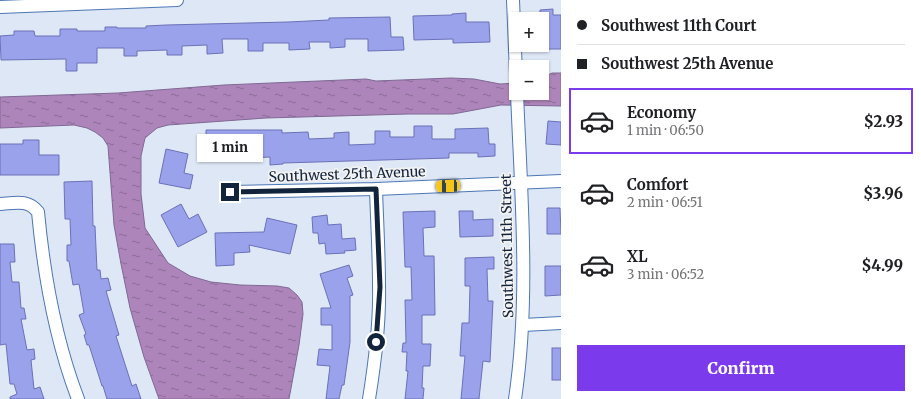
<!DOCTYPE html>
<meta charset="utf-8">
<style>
:root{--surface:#fff;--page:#f6f6f6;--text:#202124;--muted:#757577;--line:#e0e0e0;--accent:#7c3aed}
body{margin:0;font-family:Merriweather,serif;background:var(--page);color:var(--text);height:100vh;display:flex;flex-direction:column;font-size:15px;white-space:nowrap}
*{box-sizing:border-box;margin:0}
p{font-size:13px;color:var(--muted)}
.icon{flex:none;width:22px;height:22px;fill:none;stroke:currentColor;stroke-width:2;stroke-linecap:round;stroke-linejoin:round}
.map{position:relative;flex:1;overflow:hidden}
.sheet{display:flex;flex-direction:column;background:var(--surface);width:360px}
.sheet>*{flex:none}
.guide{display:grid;align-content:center;height:88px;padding:0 16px;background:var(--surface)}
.fabs{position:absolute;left:509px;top:12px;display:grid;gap:8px}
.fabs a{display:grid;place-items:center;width:40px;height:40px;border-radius:0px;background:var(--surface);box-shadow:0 1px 3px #0004;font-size:20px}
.end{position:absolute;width:18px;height:18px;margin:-9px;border:5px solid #12233c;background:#fff;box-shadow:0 0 0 2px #fff}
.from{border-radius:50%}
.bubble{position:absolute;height:28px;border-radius:0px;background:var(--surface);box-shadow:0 1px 3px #0004;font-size:13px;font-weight:800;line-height:28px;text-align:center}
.car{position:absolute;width:12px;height:24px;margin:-12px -6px;border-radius:5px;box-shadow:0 0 3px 1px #0007;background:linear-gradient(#f5c518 24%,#345 0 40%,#f5c518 0 76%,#345 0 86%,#f5c518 0)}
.guide b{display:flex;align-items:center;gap:14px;height:38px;font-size:15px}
.guide b+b{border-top:1px solid var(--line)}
.guide i{width:10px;height:10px;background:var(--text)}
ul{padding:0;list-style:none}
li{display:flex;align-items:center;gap:12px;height:66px;margin:0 8px 6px;padding:0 8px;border:2px solid transparent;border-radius:0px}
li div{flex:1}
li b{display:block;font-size:15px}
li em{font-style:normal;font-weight:800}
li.on{border-color:var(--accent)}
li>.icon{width:36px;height:36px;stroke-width:1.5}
.action{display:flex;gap:8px;margin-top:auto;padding:8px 16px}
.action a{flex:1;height:46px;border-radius:0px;background:var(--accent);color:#fff;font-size:16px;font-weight:800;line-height:46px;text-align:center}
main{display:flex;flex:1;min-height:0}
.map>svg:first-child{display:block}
</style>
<main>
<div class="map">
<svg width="561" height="399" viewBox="0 0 561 399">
<defs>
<pattern id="water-ripples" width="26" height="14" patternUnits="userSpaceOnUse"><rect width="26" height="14" fill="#ae85ba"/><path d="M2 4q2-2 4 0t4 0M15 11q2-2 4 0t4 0" fill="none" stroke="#8c6c98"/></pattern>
</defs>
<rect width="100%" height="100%" fill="#dee7f5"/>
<path fill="url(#water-ripples)" stroke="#7f6894" d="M552,73H561V106L501,105L453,114H408L266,118L168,125L157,128L145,138L141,156V194L145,228L168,263L190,276L211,282L240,285L277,286L289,288L297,295L302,302L303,314L299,345L289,399H159L144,357L130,308L121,264L114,225L108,146L103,138L95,132L87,128L74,125L0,128V97L118,93L224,85L366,79L376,81L451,78L474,79L500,84L516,83V93H542V78Z"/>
<g fill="#9aa2ec" stroke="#6b71b7">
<path d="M553,9V15H561V49H542V19H540V10Z"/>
<path d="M466,13V22H489L490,42L453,43V39L414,40L413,16L452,15V14Z"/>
<path d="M390,17L391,37H403L404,50L368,51V39H345V47L330,48V42H309L310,49L289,50V43H263V51H248V39H222L223,53L207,54V45L182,46V55H167V50L137,51V56H124V48H97V63H77V71H66V59L1,60L0,36L14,35V31H34L35,36H60V29H77V31H105V27H117V28H146V26L166,25L288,22L329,20V18Z"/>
<path d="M548,121L561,122V145L546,144Z"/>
<path d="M414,126H432V139H455V129L488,128L489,144H495V156L478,157V153H449V158L283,163V164L270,165V157L250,158V152L216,153V156L206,157V130H282V133L308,132L309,139L334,138V133L349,132V145L375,144V131H390V137H414Z"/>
<path d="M23,140H39V155H59V175H0V144H23Z"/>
<path d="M166,149L188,154L184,173L193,175L190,189L159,183Z"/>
<path d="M92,181L93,226H95L97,270H100L101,279L108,278L111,290L106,291L119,335L116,336L132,386L136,384L141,399H107L103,386H102L89,345H87L84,335L86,334L79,315L84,313L79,284L73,285L69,261H67V245H71L70,219H65L64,182Z"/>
<path d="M181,204L189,219L198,214L207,232L178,247L161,215Z"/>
<path d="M547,208H560L561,234H547Z"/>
<path d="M435,211V227L423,228L424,256H434L435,315H422V344H431L430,366H423L422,388H424L423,399H405L408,371H406L407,352H402L403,343H406L405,300H412L411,267H405L403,212Z"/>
<path d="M459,211H473V220L493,219V236L460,237Z"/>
<path d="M327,215L328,225L341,224L342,239L355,238L356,250L344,251L345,253L326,254L325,243L319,244L318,233H313L312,217Z"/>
<path d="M267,218L297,225L290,254L249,245L250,252L234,253V265L216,266L215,233L264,232Z"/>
<path d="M0,244H14L15,262H10L12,282H19L21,308H24L26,319H21L27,350L34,349L35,359L31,360L34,389L40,387L44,399H10V397L17,394L14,384H10L6,344L0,345Z"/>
<path d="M494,257V269H487L488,301H493L490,362L483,361L479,399H461L465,356H460L462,323H469L470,286H465V258Z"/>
<path d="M349,265L353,276L347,278L353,295L350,296V342L344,385H342L339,399H326L330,366L317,365L319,349L332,350V325H321V308H331L320,274Z"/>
<path d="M545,266H561V295L545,296Z"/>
<rect x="552" y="348" width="9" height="32"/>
</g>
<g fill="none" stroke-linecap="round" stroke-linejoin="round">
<defs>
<g id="minor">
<path d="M513,0L516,74"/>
<path d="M0,7L177,0"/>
<path d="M230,192L376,189L561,181"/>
<path d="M0,204C15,203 28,199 38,212C44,276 55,339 78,399"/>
<path d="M523,325L561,323"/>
<path d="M369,399C375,362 380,324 379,286C379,254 377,221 376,189"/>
<path d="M515,399C530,298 521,195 517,93"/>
</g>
</defs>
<use href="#minor" stroke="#4d77b4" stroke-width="14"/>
<use href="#minor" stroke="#fff" stroke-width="12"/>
</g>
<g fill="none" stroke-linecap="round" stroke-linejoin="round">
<path stroke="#12233c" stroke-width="5" d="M230,192L376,189L380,287L376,342"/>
</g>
<g text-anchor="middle" stroke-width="3.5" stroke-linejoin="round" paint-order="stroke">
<g font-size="14" fill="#12233c" stroke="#f3f3f3">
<text transform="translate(347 174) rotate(-2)" y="5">Southwest 25th Avenue</text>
<text transform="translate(507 246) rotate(-91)" y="5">Southwest 11th Street</text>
</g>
</g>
</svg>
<div class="fabs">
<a>+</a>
<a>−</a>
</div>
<i class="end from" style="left:376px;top:342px"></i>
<i class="end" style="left:230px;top:192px"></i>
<div class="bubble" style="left:197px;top:134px;width:66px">1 min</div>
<i class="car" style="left:448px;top:186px;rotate:268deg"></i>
</div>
<section class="sheet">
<div class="guide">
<b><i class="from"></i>Southwest 11th Court</b>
<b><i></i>Southwest 25th Avenue</b>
</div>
<ul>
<li class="on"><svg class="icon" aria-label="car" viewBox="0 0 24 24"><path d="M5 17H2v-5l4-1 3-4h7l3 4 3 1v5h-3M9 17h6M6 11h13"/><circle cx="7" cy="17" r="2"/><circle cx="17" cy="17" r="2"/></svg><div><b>Economy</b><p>1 min · 06:50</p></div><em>$2.93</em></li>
<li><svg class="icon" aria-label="car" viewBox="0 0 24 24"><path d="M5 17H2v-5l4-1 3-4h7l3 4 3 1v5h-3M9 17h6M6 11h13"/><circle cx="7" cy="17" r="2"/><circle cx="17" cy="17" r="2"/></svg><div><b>Comfort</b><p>2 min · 06:51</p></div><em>$3.96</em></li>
<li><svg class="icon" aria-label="car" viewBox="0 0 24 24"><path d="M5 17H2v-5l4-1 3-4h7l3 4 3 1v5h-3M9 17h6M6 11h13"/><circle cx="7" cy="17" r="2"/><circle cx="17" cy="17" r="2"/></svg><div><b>XL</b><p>3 min · 06:52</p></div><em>$4.99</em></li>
</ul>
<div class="action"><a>Confirm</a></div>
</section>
</main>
